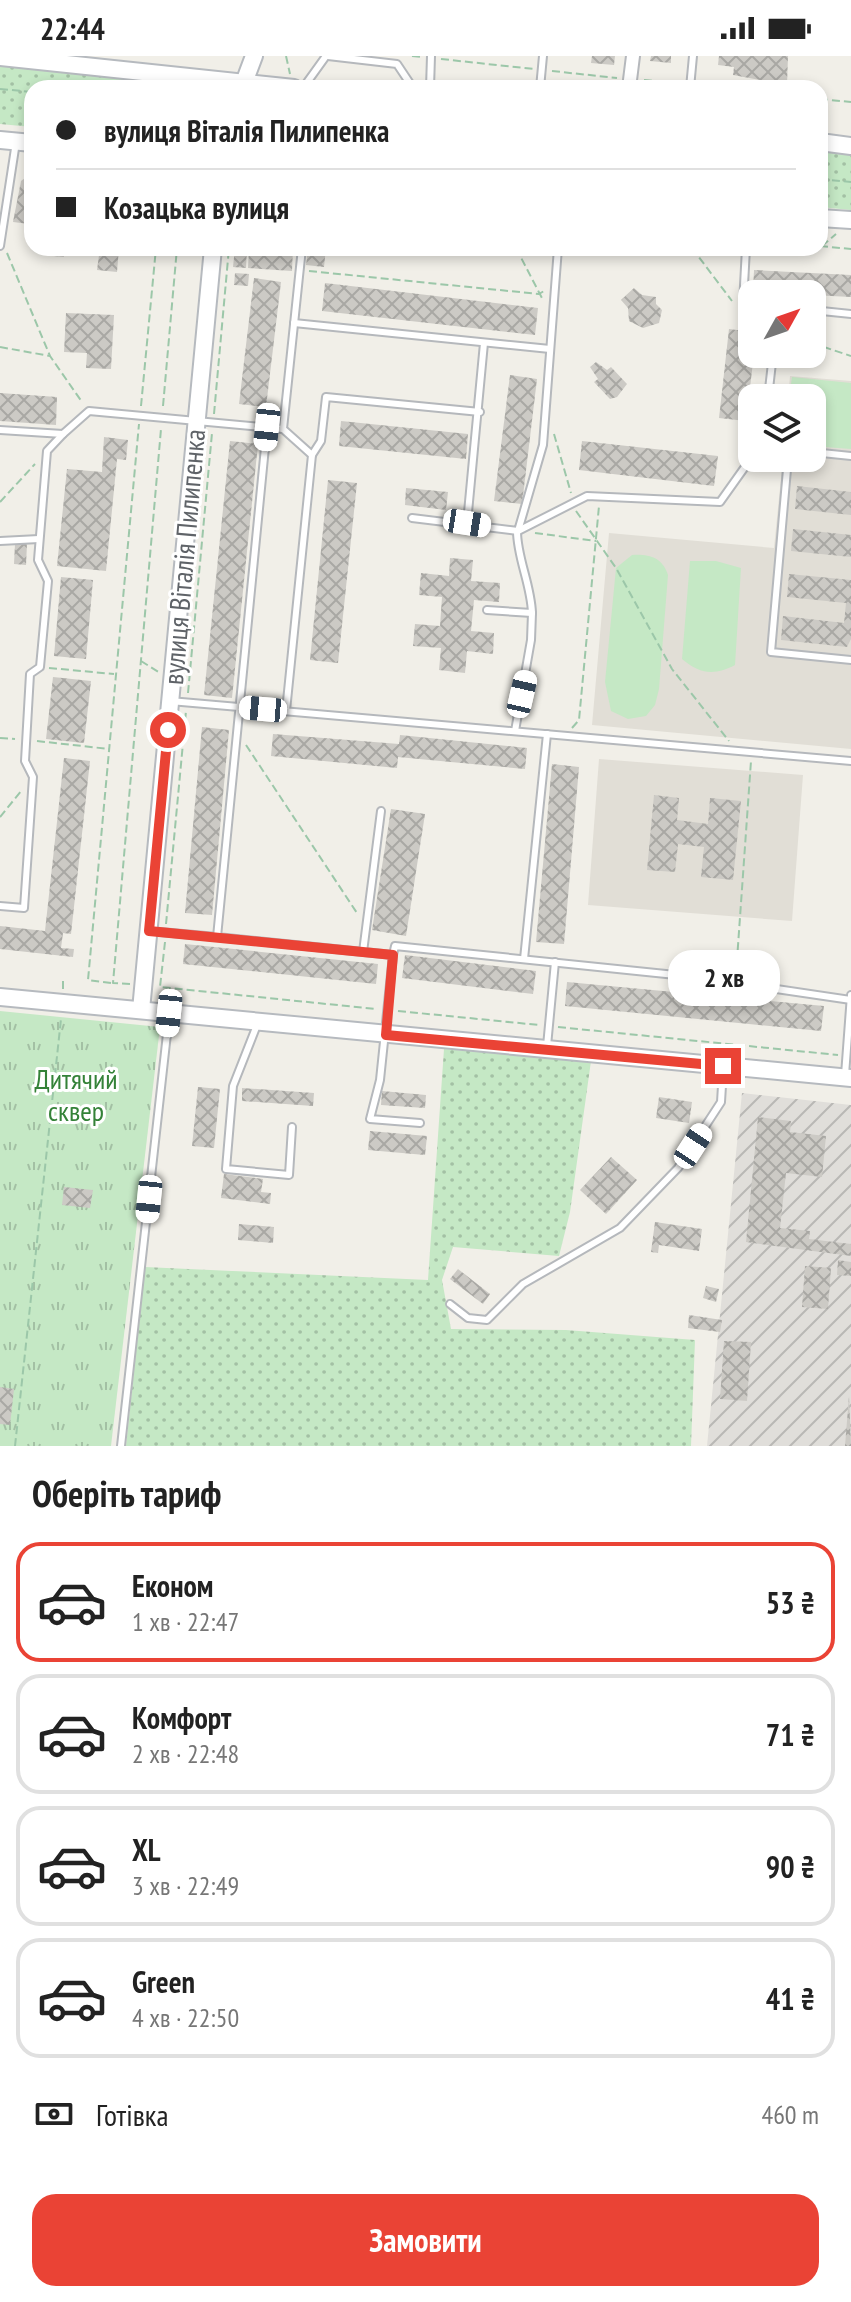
<!DOCTYPE html>
<html lang="uk">
<meta charset="utf-8">
<style>
:root{--surface:#fff;--page:#f6f6f6;--text:#222;--muted:#767676;--line:#e0e0e0;--accent:#ea4335}
body{margin:0;font-family:"PT Sans Narrow",sans-serif;background:var(--page);color:var(--text);height:100vh;display:flex;flex-direction:column;font-size:30px;white-space:nowrap}
*{box-sizing:border-box;margin:0}
p{font-size:26px;color:var(--muted)}
.icon{flex:none;width:44px;height:44px;fill:none;stroke:currentColor;stroke-width:2;stroke-linecap:round;stroke-linejoin:round}
.map{position:relative;height:1390px;overflow:hidden}
.details{display:flex;flex-direction:column;background:var(--surface);flex:1}
.details>*{flex:none}
.hud{position:absolute;left:24px;top:24px;width:804px;height:176px;border-radius:24px;box-shadow:0 4px 12px #0003;display:grid;align-content:center;height:176px;padding:0 32px;background:var(--surface)}
.needle{width:52px;rotate:50deg}
.fabs{position:absolute;left:738px;top:224px;display:grid;gap:16px}
.fabs a{display:grid;place-items:center;width:88px;height:88px;border-radius:16px;background:var(--surface);box-shadow:0 4px 12px #0003;font-size:40px}
.end{position:absolute;width:36px;height:36px;margin:-18px;border:10px solid #ea4335;background:#fff;box-shadow:0 0 0 4px #fff}
.from{border-radius:50%}
.bubble{position:absolute;height:56px;border-radius:24px;background:var(--surface);box-shadow:0 4px 12px #0003;font-size:26px;font-weight:600;line-height:56px;text-align:center}
.car{position:absolute;width:24px;height:48px;margin:-24px -12px;border-radius:10px;box-shadow:0 0 6px 2px #0007;background:linear-gradient(#fff 24%,#345 0 40%,#fff 0 76%,#345 0 86%,#fff 0)}
.hud b{display:flex;align-items:center;gap:28px;height:76px;font-size:30px}
.hud b+b{border-top:2px solid var(--line)}
.hud i{width:20px;height:20px;background:var(--text)}
ul{padding:0;list-style:none}
li{display:flex;align-items:center;gap:24px;height:120px;margin:0 16px 12px;padding:0 16px;border:4px solid var(--line);border-radius:24px}
li div{flex:1}
li b{display:block;font-size:30px}
li em{font-style:normal;font-weight:600}
li.on{border-color:var(--accent)}
li>.icon{width:72px;height:72px;stroke-width:1.5}
h2{padding:0 32px;font-size:36px;line-height:96px}
.pay{display:flex;align-items:center;gap:20px;height:88px;padding:0 32px;font-size:30px}
.pay p{margin-inline-start:auto}
.action{display:flex;gap:16px;margin-top:auto;padding:16px 32px}
.action a{flex:1;height:92px;border-radius:24px;background:var(--accent);color:#fff;font-size:32px;font-weight:600;line-height:92px;text-align:center}
.status{display:flex;justify-content:space-between;align-items:center;height:56px;padding:0 40px;background:var(--surface);direction:ltr}
.status svg{height:22px;fill:currentColor}
.map>svg:first-child{display:block}
</style>
<div class="status"><b>22:44</b><svg viewBox="0 0 49 12"><path d="M0 12V9h3v3zM5 12V6h3v6zM10 12V3h3v9zM15 12V0h3v12zM26 1h20v11H26zM47 4h2v5h-2z"/></svg></div>
<div class="map">
<svg width="851" height="1390" viewBox="0 0 851 1390">
<defs>
<pattern id="industrial-furrows" width="10" height="10" patternUnits="userSpaceOnUse" patternTransform="scale(2)"><rect width="10" height="10" fill="#e0deda"/><path d="M-1 1l2-2M0 10L10 0M9 11l2-2" fill="none" stroke="#b9b8b5"/></pattern>
<pattern id="grass-dots" width="8" height="8" patternUnits="userSpaceOnUse" patternTransform="scale(2)"><rect width="8" height="8" fill="#c5e8c5"/><path d="M2 2h.1M6 6h.1" fill="none" stroke="#a3c0a4" stroke-width="1.8" stroke-linecap="round"/></pattern>
<pattern id="park-tufts" width="24" height="20" patternUnits="userSpaceOnUse" patternTransform="scale(2)"><rect width="24" height="20" fill="#c5e8c5"/><path d="M3 7l-1-3M5 7V3M7 7l1-3M15 17l-1-3M17 17v-4M19 17l1-3" fill="none" stroke="#a3c0a4"/></pattern>
<pattern id="building-cross-hatch" width="8" height="8" patternUnits="userSpaceOnUse" patternTransform="scale(2)"><rect width="8" height="8" fill="#cccac5"/><path d="M0 0l8 8M0 8l8-8" fill="none" stroke="#a9a8a4"/></pattern>
</defs>
<rect width="100%" height="100%" fill="#f1efe8"/>
<path fill="url(#industrial-furrows)" d="M742,1037L851,1049V1390H707Z"/>
<g fill="#e1ded6">
<path d="M790,320L851,325V693L592,669L609,477L774,492L783,402H812V342H788Z"/>
<path d="M599,703L803,719L792,865L588,849Z"/>
</g>
<g fill="url(#grass-dots)">
<path d="M0,9L192,27V32H32V71L0,68Z"/>
<path d="M820,95L851,98V154L820,151Z"/>
<path d="M444,993L591,1005L570,1156L559,1200L453,1191L442,1224L451,1273L566,1274L695,1284L691,1390H126L145,1211L428,1224Z"/>
</g>
<path fill="url(#park-tufts)" d="M0,955L160,971L111,1390H0Z"/>
<g fill="#c5e8c5">
<path d="M792,321L851,327V393L812,390V342H789Z"/>
<path d="M632,499C649,498 662,501 668,519L659,633L655,649L646,660L628,663L611,655L605,626L616,512Z"/>
<path d="M690,505H716L741,512L735,609C714,620 700,618 682,603Z"/>
</g>
<g fill="url(#building-cross-hatch)">
<path d="M592,0H615L614,9L591,7Z"/>
<path d="M651,0H671V7L650,5Z"/>
<path d="M719,0H788L787,29L733,19L734,11L718,9Z"/>
<path d="M29,119H32V153L29,168L13,166L21,125Z"/>
<path d="M38,192H62L64,201L54,200Z"/>
<path d="M100,192H119L117,216L97,214Z"/>
<path d="M235,192H247L246,212L233,211Z"/>
<path d="M249,192H293L292,215L248,212Z"/>
<path d="M308,192H326L324,211L306,209Z"/>
<path d="M754,214L851,219V241L753,236Z"/>
<path d="M235,217L249,218L248,230L234,229Z"/>
<path d="M254,222L281,226L266,351L239,348Z"/>
<path d="M325,227L538,252L535,279L322,255Z"/>
<path d="M634,232L642,239L656,241V248L662,254L659,267L643,272L629,265L628,252L621,244Z"/>
<path d="M66,257L114,259L111,313L86,312L87,297L64,296Z"/>
<path d="M729,273L752,276L754,298L746,365L719,362Z"/>
<path d="M596,306L607,314L611,311L627,328L617,341L610,343L594,326L598,323L590,311Z"/>
<path d="M510,319L537,323L522,448L494,445Z"/>
<path d="M0,337L57,341L56,369L0,365Z"/>
<path d="M341,365L468,378L466,403L339,390Z"/>
<path d="M104,381L128,384L126,404L117,403L106,515L57,510L67,413L102,416Z"/>
<path d="M230,385L258,388L232,642L204,639Z"/>
<path d="M582,385L718,400L714,430L579,414Z"/>
<path d="M328,424L357,427L338,607L310,604Z"/>
<path d="M797,430L851,436V459L795,453Z"/>
<path d="M406,432L448,436L446,454L405,449Z"/>
<path d="M793,473L851,479V501L791,495Z"/>
<path d="M15,488H27L26,509L14,508Z"/>
<path d="M450,502L473,504L471,525L500,527L499,546L474,544L471,575L494,577L493,598L467,595L465,617L439,614L441,592L413,590L415,568L440,570L442,541L419,539L421,517L449,520Z"/>
<path d="M789,518L851,524V583L847,591L781,584L783,560L844,567L846,547L787,541Z"/>
<path d="M61,521L93,524L86,603L54,600Z"/>
<path d="M53,621L91,625L84,687L46,683Z"/>
<path d="M202,671L229,674L212,859L185,857Z"/>
<path d="M273,678L399,688L400,679L527,692L525,713L398,701L397,712L271,700Z"/>
<path d="M64,702L90,705L71,878L63,877L61,892L74,893L73,901L0,893V870L45,875Z"/>
<path d="M552,708L579,711L564,888L536,886Z"/>
<path d="M654,739L679,742L677,764L708,768L710,742L741,745L733,824L701,821L704,791L678,788L675,816L647,814Z"/>
<path d="M391,753L425,758L406,880L372,874Z"/>
<path d="M185,888L378,908L376,928L183,908Z"/>
<path d="M405,899L536,915L533,938L402,922Z"/>
<path d="M567,926L824,950L821,975L565,950Z"/>
<path d="M198,1031L220,1033L214,1092L192,1090Z"/>
<path d="M242,1032L314,1037L313,1050L242,1045Z"/>
<path d="M382,1035L426,1039L425,1052L381,1049Z"/>
<path d="M659,1041L692,1046L689,1067L656,1062Z"/>
<path d="M758,1061L791,1065L790,1076L826,1080L822,1121L786,1117L780,1172L810,1175L809,1183L851,1188V1200L746,1186Z"/>
<path d="M370,1075L427,1080L425,1099L368,1094Z"/>
<path d="M611,1101L637,1124L606,1158L580,1134Z"/>
<path d="M224,1118L263,1123L261,1136L271,1137L270,1148L221,1142Z"/>
<path d="M64,1131L93,1134L90,1152L62,1149Z"/>
<path d="M655,1166L702,1173L699,1195L659,1189L658,1197L651,1196Z"/>
<path d="M239,1168L274,1171L273,1187L238,1184Z"/>
<path d="M838,1204L851,1206V1220L837,1219Z"/>
<path d="M805,1210L831,1212L828,1253L802,1251Z"/>
<path d="M458,1213L490,1238L483,1248L450,1223Z"/>
<path d="M706,1230L719,1233L716,1246L703,1242Z"/>
<path d="M689,1259L722,1264L720,1276L688,1272Z"/>
<path d="M724,1285L751,1286L747,1345L720,1343Z"/>
<path d="M0,1331L14,1333L10,1369L0,1368Z"/>
<path d="M849,1340L851,1390H845Z"/>
</g>
<g fill="none" stroke-linecap="round" stroke-linejoin="round">
<defs>
<g id="lane">
<path d="M328,0L397,8L413,32"/>
<path d="M303,32L326,0"/>
<path d="M430,32L431,0"/>
<path d="M540,32L543,0"/>
<path d="M690,32L693,0"/>
<path d="M0,190L16,86"/>
<path d="M746,192L743,248L752,249"/>
<path d="M812,254L851,258"/>
<path d="M294,267L550,293"/>
<path d="M768,342L773,298"/>
<path d="M267,371L217,881L393,899L380,1024L370,1063L420,1067"/>
<path d="M0,374L63,378L89,355L283,373"/>
<path d="M812,396L851,400"/>
<path d="M312,399L321,385L326,341L480,356"/>
<path d="M788,402L771,596L851,604"/>
<path d="M412,462L518,475L543,389L558,192"/>
<path d="M467,467L484,287"/>
<path d="M518,475L587,440L720,446L752,401"/>
<path d="M0,485L39,483"/>
<path d="M487,554L532,557C531,528 517,502 517,475"/>
<path d="M170,645L851,705"/>
<path d="M286,655L312,399L283,373L302,192"/>
<path d="M515,675L531,584L532,557"/>
<path d="M0,850L24,852L33,721L25,705L30,618L40,611L48,525L38,504L47,395L63,378"/>
<path d="M149,875L217,881"/>
<path d="M363,896L381,755"/>
<path d="M393,899L395,890L695,921L851,944"/>
<path d="M524,903L547,678"/>
<path d="M257,969L233,1030L226,1113L289,1119L292,1071"/>
<path d="M547,990L555,906"/>
<path d="M845,1019L851,939"/>
<path d="M450,1248L468,1262L487,1264L523,1228L620,1172L678,1112L721,1046L723,1013"/>
<path d="M121,1390L169,960"/>
</g>
<path id="street" d="M629,32L633,0"/>
<g id="secondary">
<path d="M0,1L294,32"/>
<path d="M242,32L254,0"/>
<path d="M0,84L32,87"/>
<path d="M820,86L851,90"/>
<path d="M820,162L851,164"/>
<path d="M0,941L851,1022"/>
<path d="M141,954L213,192"/>
</g>
</defs>
<use href="#lane" stroke="#b5b8bc" stroke-width="10"/>
<use href="#street" stroke="#b5b8bc" stroke-width="16"/>
<use href="#secondary" stroke="#b6babf" stroke-width="20"/>
<g stroke="#9cc7a9" stroke-width="2" stroke-dasharray="8 4" stroke-linecap="butt">
<path d="M286,0L290,18"/>
<path d="M412,0L422,1"/>
<path d="M441,3L534,13"/>
<path d="M552,15L617,22"/>
<path d="M644,24L681,28"/>
<path d="M699,30L715,32"/>
<path d="M0,33L32,36"/>
<path d="M820,43L851,46"/>
<path d="M820,123L851,126"/>
<path d="M820,190L851,193"/>
<path d="M822,190L836,178"/>
<path d="M516,192L543,244"/>
<path d="M692,192L732,245"/>
<path d="M7,197L50,300"/>
<path d="M309,215L539,238L544,235"/>
<path d="M741,257L752,266"/>
<path d="M812,287L851,300"/>
<path d="M0,291L50,300L82,346"/>
<path d="M141,350L156,192"/>
<path d="M163,350L177,192"/>
<path d="M214,358L229,192"/>
<path d="M554,378L571,437"/>
<path d="M0,446L35,408"/>
<path d="M576,455L616,512L672,613L729,685"/>
<path d="M535,477L596,485"/>
<path d="M141,605L160,617"/>
<path d="M49,612L114,618"/>
<path d="M188,637L212,377"/>
<path d="M572,672L579,664L599,450"/>
<path d="M0,682L15,683"/>
<path d="M37,685L109,693"/>
<path d="M246,689L357,857"/>
<path d="M0,761L22,734"/>
<path d="M166,868L186,655"/>
<path d="M165,886L160,931L376,953"/>
<path d="M736,918L751,705"/>
<path d="M111,927L88,924L139,368"/>
<path d="M130,928L113,927L161,373"/>
<path d="M63,933V922"/>
<path d="M398,955L539,969"/>
<path d="M558,971L838,999"/>
<path d="M15,1390L61,963"/>
</g>
<use href="#lane" stroke="#fff" stroke-width="6"/>
<use href="#street" stroke="#fff" stroke-width="12"/>
<use href="#secondary" stroke="#fff" stroke-width="16"/>
</g>
<g fill="none" stroke-linecap="round" stroke-linejoin="round">
<path stroke="#ea4335" stroke-width="10" d="M168,674L149,875L393,899L386,979L723,1010"/>
</g>
<g text-anchor="middle" stroke-width="6" stroke-linejoin="round" paint-order="stroke">
<g font-size="28" fill="#5f6368" stroke="#fff">
<text transform="translate(184 501) rotate(-85)" y="10">вулиця Віталія Пилипенка</text>
</g>
<g font-size="28" fill="#348238" stroke="#fff">
<text x="76" y="1033">Дитячий<tspan x="76" dy="32">сквер</tspan></text>
</g>
</g>
</svg>
<div class="fabs">
<a><svg class="needle" viewBox="-14 -14 28 28"><path d="M0-13l5 13h-10z" fill="#e53935"/><path d="M0 13l5-13h-10z" fill="#767676"/></svg></a>
<a><svg class="icon" aria-label="layers" viewBox="0 0 24 24"><path d="M12 4l9 5-9 5-9-5zM3 14l9 5 9-5"/></svg></a>
</div>
<i class="end from" style="left:168px;top:674px"></i>
<i class="end" style="left:723px;top:1010px"></i>
<div class="bubble" style="left:668px;top:894px;width:112px">2 хв</div>
<i class="car" style="left:267px;top:371px;rotate:186deg"></i>
<i class="car" style="left:467px;top:467px;rotate:99deg"></i>
<i class="car" style="left:522px;top:638px;rotate:13deg"></i>
<i class="car" style="left:263px;top:653px;rotate:275deg"></i>
<i class="car" style="left:169px;top:957px;rotate:186deg"></i>
<i class="car" style="left:693px;top:1090px;rotate:33deg"></i>
<i class="car" style="left:149px;top:1143px;rotate:186deg"></i>
<div class="hud">
<b><i class="from"></i>вулиця Віталія Пилипенка</b>
<b><i></i>Козацька вулиця</b>
</div>
</div>
<section class="details">
<h2>Оберіть тариф</h2>
<ul>
<li class="on"><svg class="icon" aria-label="car" viewBox="0 0 24 24"><path d="M5 17H2v-5l4-1 3-4h7l3 4 3 1v5h-3M9 17h6M6 11h13"/><circle cx="7" cy="17" r="2"/><circle cx="17" cy="17" r="2"/></svg><div><b>Економ</b><p>1 хв · 22:47</p></div><em>53 ₴</em></li>
<li><svg class="icon" aria-label="car" viewBox="0 0 24 24"><path d="M5 17H2v-5l4-1 3-4h7l3 4 3 1v5h-3M9 17h6M6 11h13"/><circle cx="7" cy="17" r="2"/><circle cx="17" cy="17" r="2"/></svg><div><b>Комфорт</b><p>2 хв · 22:48</p></div><em>71 ₴</em></li>
<li><svg class="icon" aria-label="car" viewBox="0 0 24 24"><path d="M5 17H2v-5l4-1 3-4h7l3 4 3 1v5h-3M9 17h6M6 11h13"/><circle cx="7" cy="17" r="2"/><circle cx="17" cy="17" r="2"/></svg><div><b>XL</b><p>3 хв · 22:49</p></div><em>90 ₴</em></li>
<li><svg class="icon" aria-label="car" viewBox="0 0 24 24"><path d="M5 17H2v-5l4-1 3-4h7l3 4 3 1v5h-3M9 17h6M6 11h13"/><circle cx="7" cy="17" r="2"/><circle cx="17" cy="17" r="2"/></svg><div><b>Green</b><p>4 хв · 22:50</p></div><em>41 ₴</em></li>
</ul>
<div class="pay"><svg class="icon" aria-label="cash" viewBox="0 0 24 24"><path d="M3 7h18v10H3z"/><circle cx="12" cy="12" r="2"/></svg>Готівка<p>460 m</p></div>
<div class="action"><a>Замовити</a></div>
</section>
